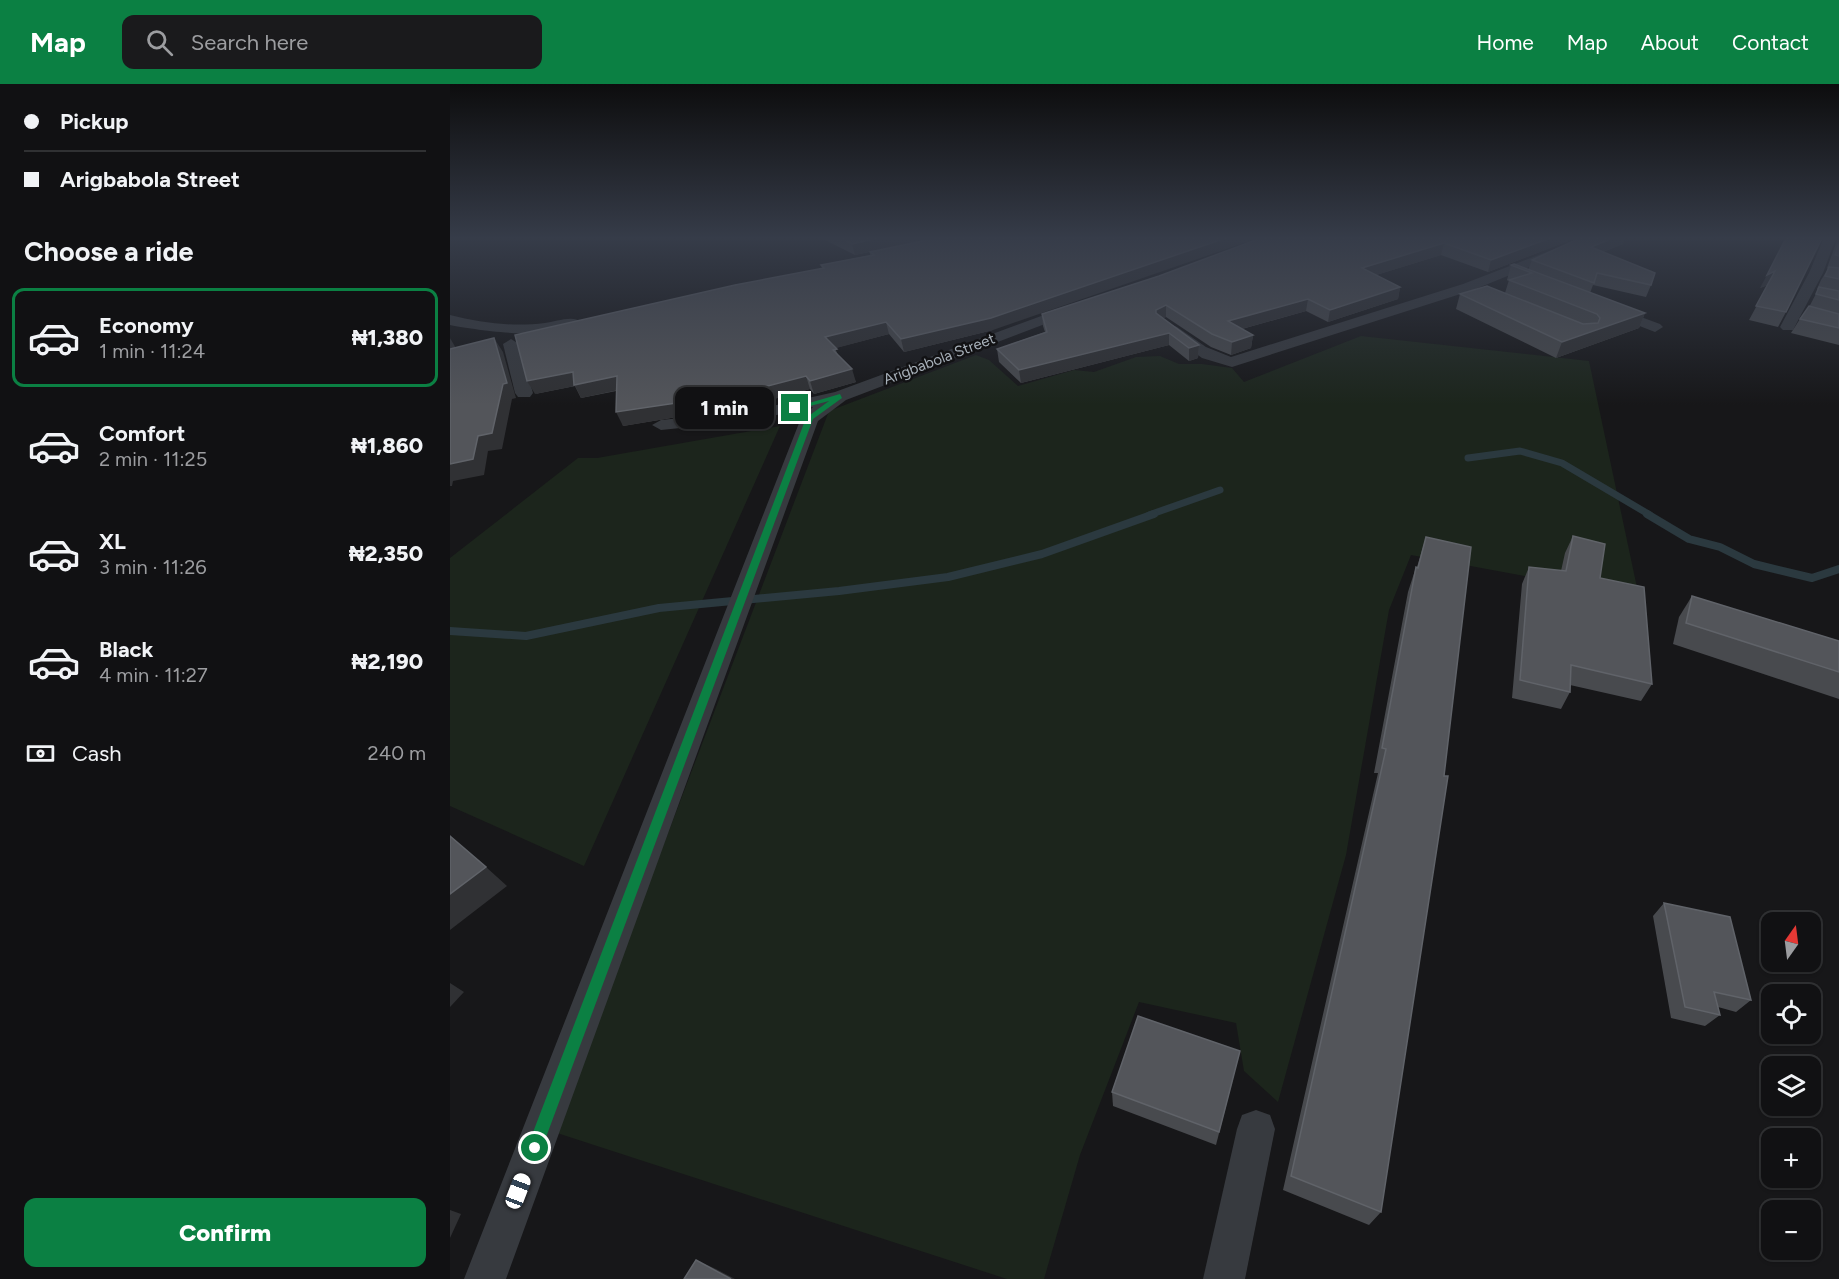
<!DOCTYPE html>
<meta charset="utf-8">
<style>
:root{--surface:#111113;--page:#1a1a1c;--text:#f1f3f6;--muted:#9c9da0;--line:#303133;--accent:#0b8043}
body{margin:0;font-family:Figtree,sans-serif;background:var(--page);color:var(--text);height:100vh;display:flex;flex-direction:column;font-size:22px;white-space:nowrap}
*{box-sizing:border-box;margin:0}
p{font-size:20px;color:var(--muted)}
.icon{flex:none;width:33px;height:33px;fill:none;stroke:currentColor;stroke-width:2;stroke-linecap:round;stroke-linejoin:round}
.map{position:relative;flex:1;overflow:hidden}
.drawer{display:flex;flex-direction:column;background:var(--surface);width:450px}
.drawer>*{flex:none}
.banner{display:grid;align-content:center;height:132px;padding:0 24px;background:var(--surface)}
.needle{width:39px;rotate:14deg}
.controls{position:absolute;left:1311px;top:828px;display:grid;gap:12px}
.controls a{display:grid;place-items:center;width:60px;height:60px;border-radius:12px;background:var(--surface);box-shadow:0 2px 4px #0004,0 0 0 2px var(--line);font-size:30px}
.end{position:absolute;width:27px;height:27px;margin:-14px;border:8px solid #0b8043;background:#fff;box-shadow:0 0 0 3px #fff}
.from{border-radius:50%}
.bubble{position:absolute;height:42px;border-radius:12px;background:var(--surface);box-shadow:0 2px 4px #0004,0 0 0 2px var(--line);font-size:20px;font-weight:800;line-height:42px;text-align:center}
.car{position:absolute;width:18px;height:36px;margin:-18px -9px;border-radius:8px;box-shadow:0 0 4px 2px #0007;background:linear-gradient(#fff 24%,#345 0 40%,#fff 0 76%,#345 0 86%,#fff 0)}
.banner b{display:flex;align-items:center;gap:21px;height:57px;font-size:22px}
.banner b+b{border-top:2px solid var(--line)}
.banner i{width:15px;height:15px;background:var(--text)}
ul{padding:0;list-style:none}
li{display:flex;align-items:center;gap:18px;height:99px;margin:0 12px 9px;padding:0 12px;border:3px solid transparent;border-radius:12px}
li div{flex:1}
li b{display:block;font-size:22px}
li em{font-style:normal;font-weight:800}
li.current{border-color:var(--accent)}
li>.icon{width:54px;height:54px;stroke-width:1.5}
h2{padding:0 24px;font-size:27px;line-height:72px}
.pay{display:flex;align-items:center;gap:15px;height:66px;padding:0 24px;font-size:22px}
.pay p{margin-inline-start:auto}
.button{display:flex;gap:12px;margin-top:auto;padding:12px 24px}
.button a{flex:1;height:69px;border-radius:12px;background:var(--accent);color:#fff;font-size:24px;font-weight:800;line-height:69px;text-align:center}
header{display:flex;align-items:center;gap:36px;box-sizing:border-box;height:84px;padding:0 30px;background:var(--accent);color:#fff}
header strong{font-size:28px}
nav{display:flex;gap:33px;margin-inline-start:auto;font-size:21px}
.search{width:420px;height:54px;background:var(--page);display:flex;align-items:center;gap:15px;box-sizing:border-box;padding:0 21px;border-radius:12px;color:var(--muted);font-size:22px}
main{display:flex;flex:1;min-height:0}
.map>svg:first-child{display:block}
</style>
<header>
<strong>Map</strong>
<div class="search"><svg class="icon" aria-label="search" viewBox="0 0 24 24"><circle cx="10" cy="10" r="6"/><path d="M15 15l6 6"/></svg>Search here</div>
<nav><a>Home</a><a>Map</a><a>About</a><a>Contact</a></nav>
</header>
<main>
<section class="drawer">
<div class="banner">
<b><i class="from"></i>Pickup</b>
<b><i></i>Arigbabola Street</b>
</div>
<h2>Choose a ride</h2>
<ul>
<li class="current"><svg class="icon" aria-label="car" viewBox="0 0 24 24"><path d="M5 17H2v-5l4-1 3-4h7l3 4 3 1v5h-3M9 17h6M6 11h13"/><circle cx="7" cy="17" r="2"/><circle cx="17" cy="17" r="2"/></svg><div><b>Economy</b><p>1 min · 11:24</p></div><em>₦1,380</em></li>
<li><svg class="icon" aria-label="car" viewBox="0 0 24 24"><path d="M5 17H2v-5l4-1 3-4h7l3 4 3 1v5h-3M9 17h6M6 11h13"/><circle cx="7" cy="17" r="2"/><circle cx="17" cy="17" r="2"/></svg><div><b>Comfort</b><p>2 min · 11:25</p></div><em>₦1,860</em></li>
<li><svg class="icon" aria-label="car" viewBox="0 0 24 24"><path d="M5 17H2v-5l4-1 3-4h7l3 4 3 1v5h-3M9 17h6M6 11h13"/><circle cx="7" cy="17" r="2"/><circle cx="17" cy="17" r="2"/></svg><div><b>XL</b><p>3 min · 11:26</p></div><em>₦2,350</em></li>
<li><svg class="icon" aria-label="car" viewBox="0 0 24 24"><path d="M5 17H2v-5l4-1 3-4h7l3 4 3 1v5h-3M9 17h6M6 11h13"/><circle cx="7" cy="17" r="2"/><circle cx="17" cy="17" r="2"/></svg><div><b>Black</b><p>4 min · 11:27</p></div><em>₦2,190</em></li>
</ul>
<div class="pay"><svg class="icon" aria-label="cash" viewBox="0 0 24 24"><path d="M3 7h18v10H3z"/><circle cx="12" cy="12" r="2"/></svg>Cash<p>240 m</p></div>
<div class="button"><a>Confirm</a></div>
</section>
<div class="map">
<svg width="1389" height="1195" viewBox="0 0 1389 1195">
<rect width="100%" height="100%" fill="#171719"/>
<g fill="#1c251c">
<path d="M911,252L1139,277L1189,513L961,471L939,526L896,771L828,1018L794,987L786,939L689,918L630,1071L594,1195H557L104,1048L379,327L526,271L539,276L568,302L624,286L644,288L686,273L710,272L729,280H752L782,284L794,298Z"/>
<path d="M330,342L134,782L0,722V474L128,374H147Z"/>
</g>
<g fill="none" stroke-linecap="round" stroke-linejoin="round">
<g stroke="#2b393f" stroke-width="7">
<path d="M1018,374L1070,367L1112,379L1200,431"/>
<path d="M699,431L770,406"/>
</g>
<g stroke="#2b393f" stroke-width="8">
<path d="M1197,430L1239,455L1270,463L1304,480L1362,494L1389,485"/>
<path d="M0,547L76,552L209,524L389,507L498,493L592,470L704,430"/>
</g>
<g fill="#373a3f" fill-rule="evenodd">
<path d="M1133,154H1151L1023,206L782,283L752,274L714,246L722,241L727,243L756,263L781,273L1013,200Z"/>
<path d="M1374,154H1386L1373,189L1343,246H1333L1330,243L1359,189Z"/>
<path d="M624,220L629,221L631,224L629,227L396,316L368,337L56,1195H14L351,334L363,323L299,337L211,346L202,341L211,336L299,327L385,308Z"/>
<path d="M1161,222L1210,240L1213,243L1205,248L1156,229L1154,226L1156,223Z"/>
<path d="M0,231C31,239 63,243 95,239C106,238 124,230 132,239C114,259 25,246 0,241Z"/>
<path d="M61,255L69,260L83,309L80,313H68L65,309L53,260Z"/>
<path d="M806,1026L820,1031L825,1045L795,1195H753L787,1045L792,1031Z"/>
</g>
</g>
<g fill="#484a4e">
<path d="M371,154H484L405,171Z"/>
<path d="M811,154H1126L1038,188L991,171L926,191L950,203L948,215L878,238L856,227L792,245L803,251L801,264L781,271L761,263L716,233L713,234L749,261L748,274L739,277L719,261L571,299L549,278L547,265L595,248L593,242L592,230L709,192Z"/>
<path d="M1372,154L1336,228L1328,243L1299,236L1318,201L1310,204Z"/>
<path d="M1388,154H1389V261L1341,249L1350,235L1358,225L1368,206L1367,205L1371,196L1378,185L1377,184Z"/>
<path d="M1173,160L1153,168L1201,201L1196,213L1143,201L1140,209L1195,229L1189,244L1106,274L1006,225L1010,210L1055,209L1059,196H1057L1061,181L1078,186L1082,176Z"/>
<path d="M420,168L543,246L454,268L439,250L385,264L388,271L406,298L364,310L360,305L280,327L277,321L239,331L173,342L166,307L131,314L125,302L85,310L372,184L371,181L420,171Z"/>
<path d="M1123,452L1150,494L1202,600L1191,617L1120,601V608L1111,625L1062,614L1072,500L1079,483L1111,487L1115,469Z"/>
<path d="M976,453L931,1128L919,1141L833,1106L928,689H924L958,508L966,483H967Z"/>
<path d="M1242,512L1389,557V615L1223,560L1229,533Z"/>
<path d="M1214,819L1301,916L1286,928L1268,923L1270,931L1255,942L1221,934L1203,832Z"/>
<path d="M790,967L766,1061L663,1022L662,1008Z"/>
</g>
<g fill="#303134">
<path d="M428,154H484L405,171L402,160Z"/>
<path d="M776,154H808L543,246L454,268L451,255Z"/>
<path d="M1100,154H1126L1038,188L1041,176Z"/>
<path d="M1163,154H1175L1173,160L1137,174L1141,163Z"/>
<path d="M994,159L991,171L910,196L912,184Z"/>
<path d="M1325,187L1318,201L1310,204L1317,191Z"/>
<path d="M950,203L948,215L878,238L880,226Z"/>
<path d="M858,215L856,227L777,249L778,237Z"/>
<path d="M716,221V233L706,238V226Z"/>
<path d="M1195,229L1189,244L1106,274L1112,258Z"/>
<path d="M436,238L439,250L379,266L375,253Z"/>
<path d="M719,249V261L571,299L569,286Z"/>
<path d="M803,251L801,264L781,271L782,258Z"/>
<path d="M0,254L7,266L0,268Z"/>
<path d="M44,254L53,268L66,314L62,315L52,365L38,367L34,391L3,397L2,402H0V380Z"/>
<path d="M749,261L748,274L739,277V264Z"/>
<path d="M402,285L406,298L364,310L360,297Z"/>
<path d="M123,288L167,292L173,305L131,314L125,302L85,310L77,297Z"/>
<path d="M356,292L360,305L280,327L275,313Z"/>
<path d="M272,308L277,321L239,331L173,342L166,328Z"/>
<path d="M36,783L57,802L0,846V810Z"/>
<path d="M0,899L14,908L0,923Z"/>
<path d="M0,1126L11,1130L0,1154Z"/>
<path d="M246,1176L266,1185L285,1195H281Z"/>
</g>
<g fill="#53555a" stroke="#606369" stroke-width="1.5">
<path d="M391,154H428L402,160Z"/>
<path d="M487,154H776L541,234L451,255L436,238L375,253L387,265L383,266L402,285L360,297L356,292L275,313L272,308L233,318L166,328L167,292L124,301L123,288L77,297L65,251L285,201L374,184L371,181L424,171L420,168Z"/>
<path d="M811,154H1100L1041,176L994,159L912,184L950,203L880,226L858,215L778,237L803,251L782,258L762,250L716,221L706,226V229L749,261L739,264L719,249L569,286L547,265L597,248L592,230L709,192Z"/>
<path d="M1130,154H1163L1141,163L1205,189L1201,201L1147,189L1144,199L1082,176Z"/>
<path d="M1336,154H1372L1336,228L1306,222L1325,187L1317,191Z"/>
<path d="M1389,159V172L1385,171Z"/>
<path d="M1064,180L1195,229L1112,258L1010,210L1037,202L1133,240L1148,239L1150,234L1147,230L1059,196L1082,189L1061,181Z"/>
<path d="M1379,183L1389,184V195L1375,192Z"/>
<path d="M1369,203L1389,207V216L1366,210Z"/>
<path d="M1359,222L1389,230V244L1350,235Z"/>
<path d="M44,254L57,299L53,300L42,349L28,352L23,375L0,380V265Z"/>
<path d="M1123,452L1155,460L1150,494L1194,503L1202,600L1121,581L1120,608L1070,596L1079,483L1116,487Z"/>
<path d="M976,453L1021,463L994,692H998L931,1128L841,1092L936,665L932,664L966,483L968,484Z"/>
<path d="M1242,512L1389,557V588L1236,539Z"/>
<path d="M0,752L36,783L0,810Z"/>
<path d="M1214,819L1280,833L1301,916L1264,908L1270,931L1235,923Z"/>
<path d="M688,932L790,967L769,1048L662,1008Z"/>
<path d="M246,1176L281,1195H234Z"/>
</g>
<linearGradient id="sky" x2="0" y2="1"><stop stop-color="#0d0d0e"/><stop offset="0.48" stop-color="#363c49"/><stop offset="1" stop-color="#363c49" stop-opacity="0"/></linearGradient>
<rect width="1389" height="321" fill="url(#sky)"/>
<path fill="#0b8043" d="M390,310L392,314L363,335L92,1064L90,1069L85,1071L80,1069L77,1064L356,334L379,317L345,326L342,324Z"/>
<g text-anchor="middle" stroke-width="5" stroke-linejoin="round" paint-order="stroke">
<g font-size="15" fill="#a8b1ba" stroke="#121214">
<text transform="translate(489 275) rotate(-21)" y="5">Arigbabola Street</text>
</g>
</g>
</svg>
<div class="controls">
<a><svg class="needle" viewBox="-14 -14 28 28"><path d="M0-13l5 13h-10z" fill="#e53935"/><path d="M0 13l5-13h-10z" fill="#9c9da0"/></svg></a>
<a><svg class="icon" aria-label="locate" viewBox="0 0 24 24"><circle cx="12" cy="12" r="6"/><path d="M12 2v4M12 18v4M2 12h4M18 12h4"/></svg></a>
<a><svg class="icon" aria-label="layers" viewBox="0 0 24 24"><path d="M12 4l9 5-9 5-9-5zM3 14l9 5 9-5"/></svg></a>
<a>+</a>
<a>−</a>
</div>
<i class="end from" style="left:85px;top:1064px"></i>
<i class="end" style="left:345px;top:324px"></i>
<div class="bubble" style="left:225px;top:303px;width:99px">1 min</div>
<i class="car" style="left:68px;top:1107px;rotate:21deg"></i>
</div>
</main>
